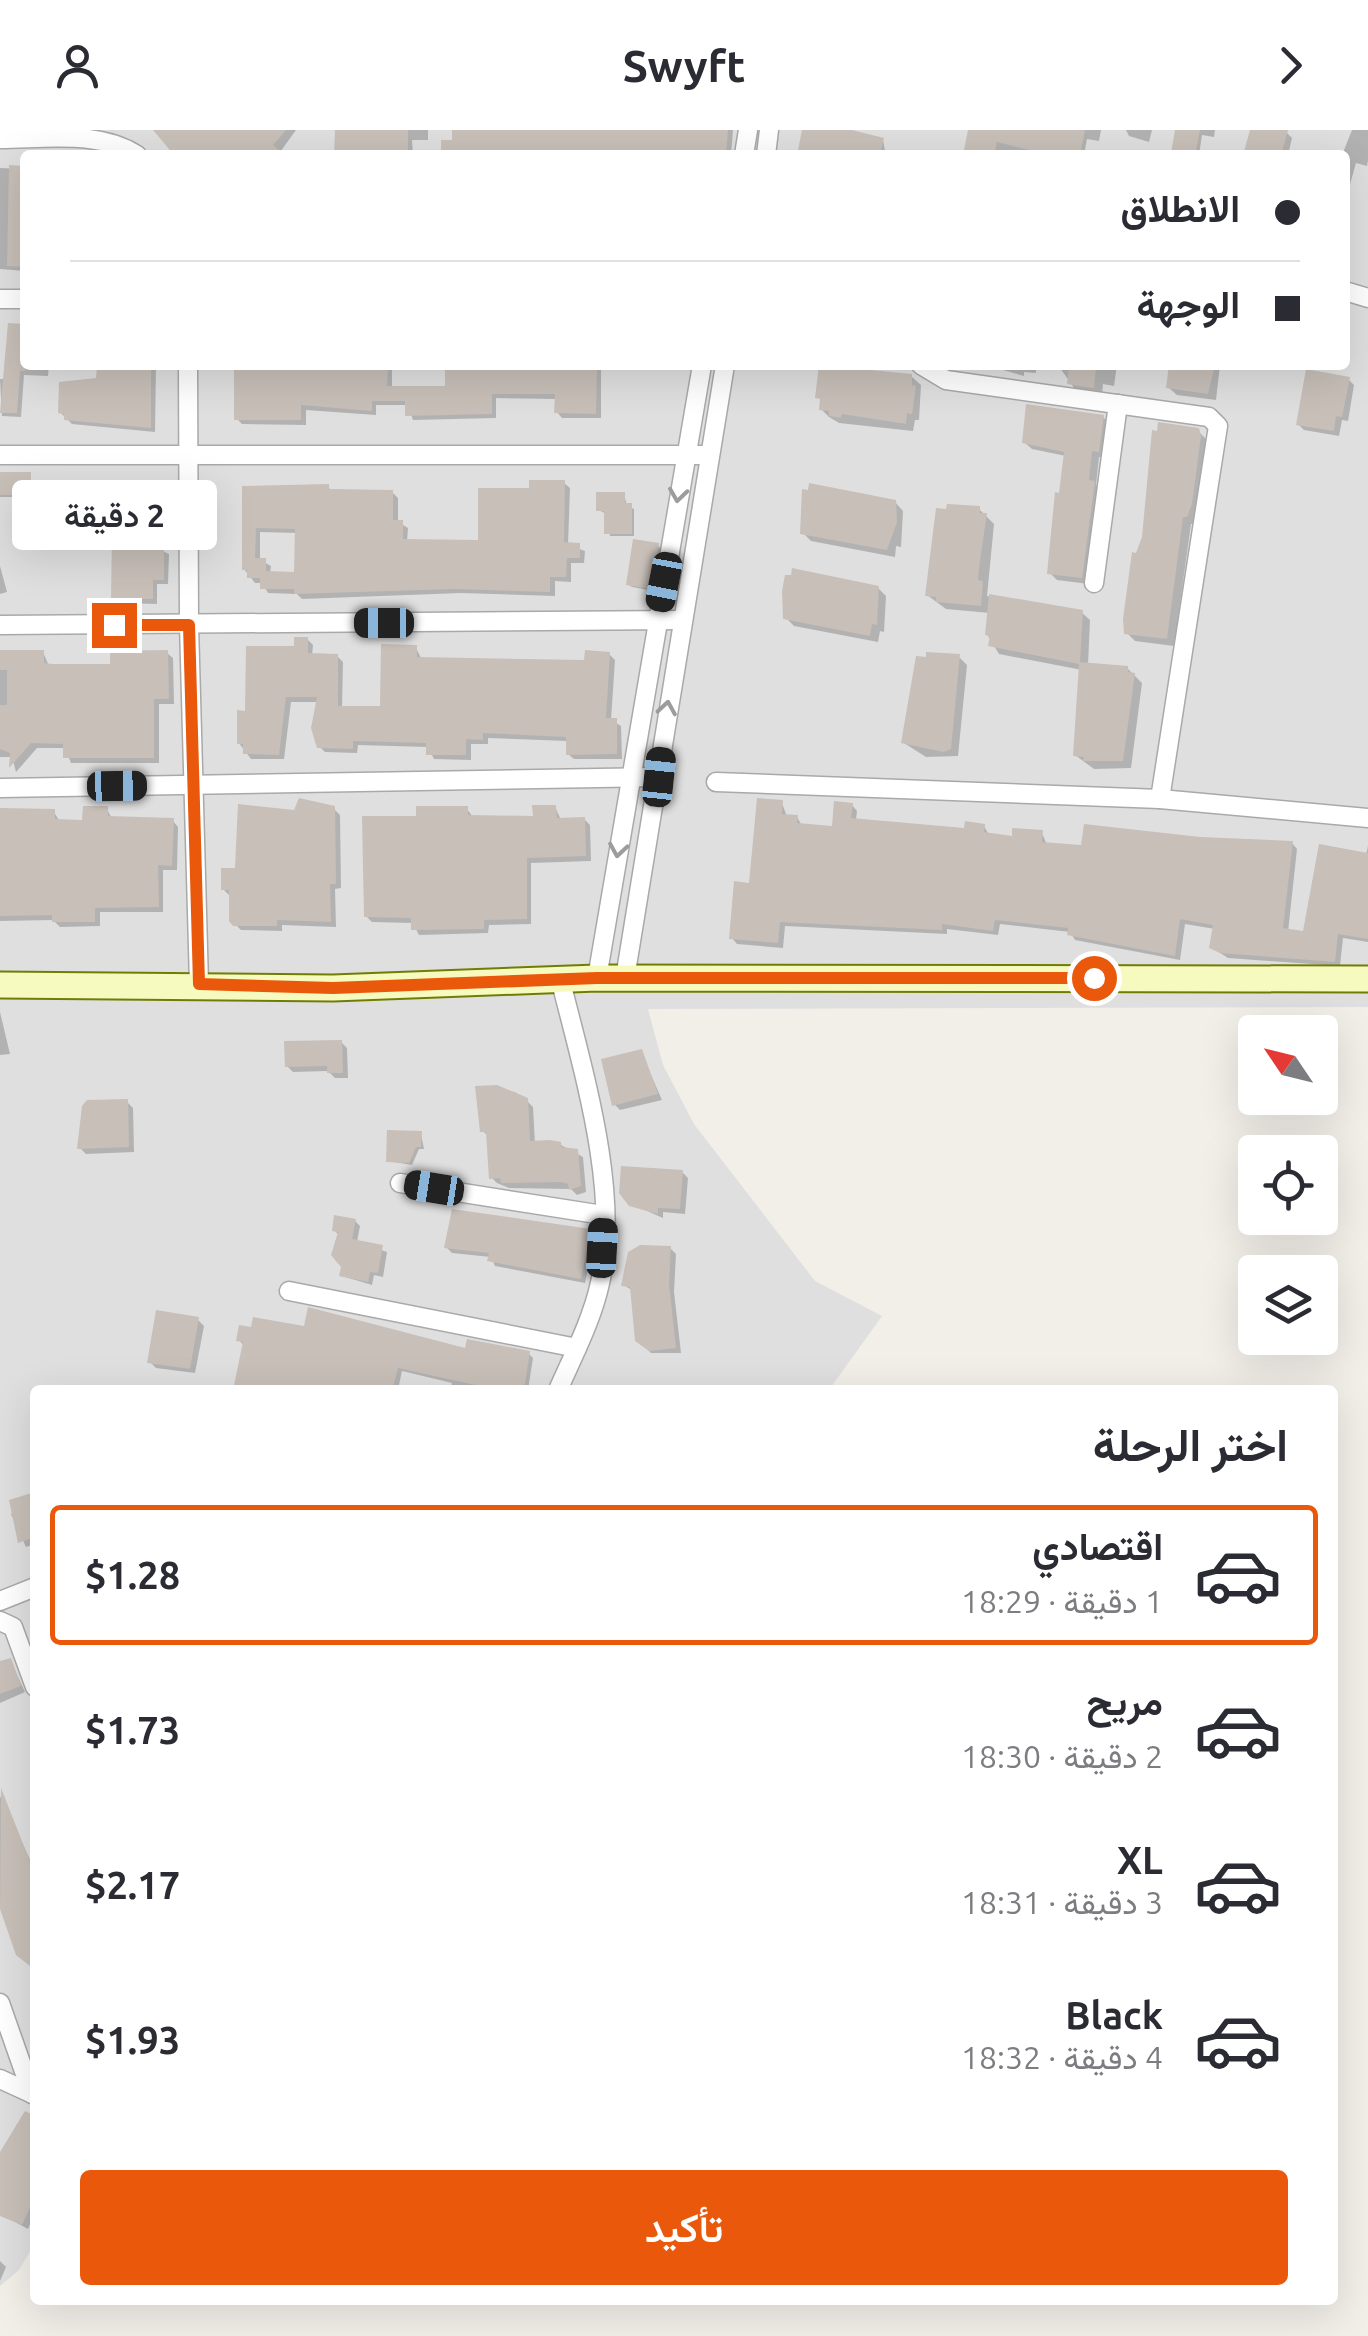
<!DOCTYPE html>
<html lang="ar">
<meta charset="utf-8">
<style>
:root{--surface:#fff;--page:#f2f2f3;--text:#2b2b33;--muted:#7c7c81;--line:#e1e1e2;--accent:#ea580c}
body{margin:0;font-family:Ubuntu,Vazirmatn,sans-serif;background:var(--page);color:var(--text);direction:rtl;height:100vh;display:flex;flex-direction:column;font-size:38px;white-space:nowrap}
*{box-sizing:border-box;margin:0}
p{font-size:32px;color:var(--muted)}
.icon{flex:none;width:55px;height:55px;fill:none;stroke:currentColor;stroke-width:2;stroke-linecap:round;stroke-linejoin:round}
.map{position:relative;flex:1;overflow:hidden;direction:ltr}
.sheet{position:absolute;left:30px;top:1255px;width:1308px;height:920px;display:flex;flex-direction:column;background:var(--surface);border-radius:10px;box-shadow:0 10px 40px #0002;direction:rtl}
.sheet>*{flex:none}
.top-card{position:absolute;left:20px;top:20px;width:1330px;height:220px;border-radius:10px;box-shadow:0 10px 40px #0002;direction:rtl;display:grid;align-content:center;height:220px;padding:0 50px;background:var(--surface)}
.needle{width:65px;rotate:305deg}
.tools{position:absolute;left:1238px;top:885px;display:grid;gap:20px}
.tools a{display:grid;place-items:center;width:100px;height:100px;border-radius:10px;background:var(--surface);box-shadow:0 10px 40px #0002;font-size:50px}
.end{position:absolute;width:45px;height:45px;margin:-22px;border:12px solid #ea580c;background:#fff;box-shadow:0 0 0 5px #fff}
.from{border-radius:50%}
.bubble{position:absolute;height:70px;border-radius:10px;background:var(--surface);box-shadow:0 10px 40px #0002;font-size:32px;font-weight:600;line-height:70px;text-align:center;direction:rtl}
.car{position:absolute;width:30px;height:60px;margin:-30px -15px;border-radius:12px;box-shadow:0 0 8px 2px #0007;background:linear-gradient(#222 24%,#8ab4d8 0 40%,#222 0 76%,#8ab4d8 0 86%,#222 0)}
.top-card b{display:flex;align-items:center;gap:35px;height:95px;font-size:38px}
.top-card b+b{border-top:2px solid var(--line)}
.top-card i{width:25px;height:25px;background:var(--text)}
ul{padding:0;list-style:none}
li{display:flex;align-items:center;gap:30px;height:140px;margin:0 20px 15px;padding:0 30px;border:5px solid transparent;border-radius:10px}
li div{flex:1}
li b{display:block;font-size:38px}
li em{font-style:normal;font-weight:600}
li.on{border-color:var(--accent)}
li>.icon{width:90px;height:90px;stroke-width:1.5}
h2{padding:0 50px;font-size:45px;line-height:120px}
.cta{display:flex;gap:20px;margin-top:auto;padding:20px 50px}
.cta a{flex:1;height:115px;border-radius:10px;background:var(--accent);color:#fff;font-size:40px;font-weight:600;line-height:115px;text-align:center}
header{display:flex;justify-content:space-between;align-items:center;height:130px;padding:0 50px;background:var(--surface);font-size:45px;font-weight:600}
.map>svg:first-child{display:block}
</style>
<header><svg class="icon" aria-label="forward" viewBox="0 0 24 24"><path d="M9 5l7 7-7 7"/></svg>Swyft<svg class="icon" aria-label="person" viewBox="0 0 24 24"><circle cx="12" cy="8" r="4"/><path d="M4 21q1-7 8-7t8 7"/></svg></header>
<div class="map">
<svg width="1368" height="2206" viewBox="0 0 1368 2206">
<rect width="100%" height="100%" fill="#f2efe9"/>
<path fill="#e0dfdf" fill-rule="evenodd" d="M0,0H1368V877L648,879L663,935L694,994L815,1151L882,1186L829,1260H35V2113L19,2140L0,2156ZM25,25H1345V235H25Z"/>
<g fill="#0003" fill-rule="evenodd">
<path d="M155,0H296L278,25H178Z"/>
<path d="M337,0H428V10H412L413,25H337Z"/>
<path d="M455,0H733L731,25H443L455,13Z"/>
<path d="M971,0H1101L1099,11L1087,9L1084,25L1026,21L1025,25H965Z"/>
<path d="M1126,0H1152L1149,12L1129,6Z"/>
<path d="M1177,0H1215L1214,7L1202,5L1199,25H1176Z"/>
<path d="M1252,0L1286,2L1292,8L1288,25H1246Z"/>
<path d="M1352,0H1368V30L1367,36L1356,33L1349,58L1345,56L1342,25Z"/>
<path d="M883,10L885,21L906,25H859Z"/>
<path d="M0,38L25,39V141L0,139Z"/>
<path d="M25,196V235H49L48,246L24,245L21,287L2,286L0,249H4L5,228H10Z"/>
<path d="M122,235H156L155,302L72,294L60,282L121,249Z"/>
<path d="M238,235H392V258L448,259L447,235H601V288H562L557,282V269L496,268V288L413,290L408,275H376V285L306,280V295L242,294L237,289Z"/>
<path d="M828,235L912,247L921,255L919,290H915L913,301L839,293L829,287L821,279Z"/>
<path d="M985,235H1117L1114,256L1103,254L1102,265L1077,262L1060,238L1036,236V243L1024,242V246Z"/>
<path d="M1170,235H1220L1216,270L1177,265L1168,257Z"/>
<path d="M1348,249L1354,255L1348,291L1342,290L1339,306L1304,300L1298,294Z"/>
<path d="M1103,287L1110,294L1105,328L1099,327L1096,355L1101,360L1089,454L1057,450L1050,443L1066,326L1032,319L1024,312Z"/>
<path d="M1198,301L1206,309L1199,383L1195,394H1191L1174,516L1135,511L1127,503Z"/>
<path d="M0,345H30L33,367H0Z"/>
<path d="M564,353L570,358L568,415L585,421L584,433H571V452L555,451V466L461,463L302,469L297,464L268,463L262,453H255L244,439V359L328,357L333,362H392L398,368V392L408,398L407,412L480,413L531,360ZM260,402L298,403L297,444H270L271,436L260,430Z"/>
<path d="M624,364L627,376L634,379V406H610L606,384L599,380Z"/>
<path d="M153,365L158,370V419L169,424L168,454H157V474L119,473L114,468V407L60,406L55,401Z"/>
<path d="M895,372L903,381L901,417L896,416L895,427L811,411L803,403Z"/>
<path d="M979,379L994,394L987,466L1081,482L1090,490L1088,535L1127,538L1142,553L1131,638L1094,639L1075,625L1082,540L999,524L987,504L990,483L946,479L927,465Z"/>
<path d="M658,416L661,419L654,461L632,457L628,454Z"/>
<path d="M0,436L7,462L0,464Z"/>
<path d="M878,458L886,466L884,502L880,501L878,512L794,496L786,488Z"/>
<path d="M307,509L313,515L312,526H337L343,532L342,578L382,579L416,518L422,530L587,533L609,524L615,530L611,590L621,596L622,629H574L568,624V611L488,608V614H471V630L434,629L428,617L358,615L357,623L325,622L315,612L319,572H291L284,629H251L239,613L248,583Z"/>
<path d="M43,522L49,536H113L167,523L173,528L174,574H159V633H71L65,618H37L16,642L12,627H0V523Z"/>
<path d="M959,527L967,535L958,626L926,627L904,613Z"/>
<path d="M782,673L787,687H797L802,696L835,699L852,675L857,681L856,690L966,701L984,696L989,705L1014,709L1042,703L1047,715L1083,718L1200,710L1292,713L1297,719L1288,802L1305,804L1366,725L1368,716V812L1343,808L1340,836L1228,828L1211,817L1215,799L1185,794L1180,830L1075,810L1070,802L1000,794L998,805L947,799V804L785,796L783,818L737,814L732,808Z"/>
<path d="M555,677L561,690L584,689L590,695L591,731L531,733V794L489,795L488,803L419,805L413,793L372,792L366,786L419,688L467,679L473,687L535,688Z"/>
<path d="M107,679L112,689L173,691L178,697L177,740H163V782H100V796L60,797L53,790L0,791V680L54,682L60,692H85Z"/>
<path d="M334,679L340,685L341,758L335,759L336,797L282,795V801L241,800L231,790L229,765L223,759L295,683Z"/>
<path d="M0,882L10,924L0,925Z"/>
<path d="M341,912L347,918L348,948H335L328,941L293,942L287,936Z"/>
<path d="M641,922L662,970L620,980L614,974Z"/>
<path d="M478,959L515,962L526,970L533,977L535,1014H559L583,1027L586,1062L577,1065L571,1059L509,1058L497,1053L491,1047L489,1007L483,1001Z"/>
<path d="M127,972L133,978L134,1022L86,1024L80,1018Z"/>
<path d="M421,1004L424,1019H419L412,1035L388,1031Z"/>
<path d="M682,1042L688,1048L685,1084L663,1082V1088L631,1074Z"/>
<path d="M355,1091L360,1096L357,1112L387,1122L383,1147L374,1145L372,1155L342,1146L340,1106L334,1100Z"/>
<path d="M590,1102L595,1106L585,1153L495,1136L491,1127L452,1123L447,1118Z"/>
<path d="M670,1118L676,1124L674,1162L681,1223H651L645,1217L633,1161L624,1155Z"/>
<path d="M198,1190L204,1196L195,1243L156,1238L150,1232Z"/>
<path d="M239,1210L529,1224L533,1228L528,1260H450L452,1253L402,1241L398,1260H235L244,1216Z"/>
<path d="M35,1364V1414L26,1417L11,1384Z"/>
<path d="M10,1530L25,1562L0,1573V1534Z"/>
<path d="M0,1666L35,1740V1840L20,1827L0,1772Z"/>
<path d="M35,1989V2083L28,2099L2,2085L0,2029L17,1994Z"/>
<path d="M0,2131L6,2137L0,2151Z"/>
</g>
<g fill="#c7bfb8" fill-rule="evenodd">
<path d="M153,0H286L273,15L284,25H174Z"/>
<path d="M335,0H408V25H334Z"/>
<path d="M452,0H728L726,25H441V10H452Z"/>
<path d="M802,0H852L884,8L880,25H797Z"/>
<path d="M968,0H1085L1080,25H1050L997,12L994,25H963Z"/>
<path d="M1175,0H1200L1195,25L1171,23Z"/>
<path d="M1250,0H1288L1281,25H1243Z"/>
<path d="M9,35L25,36V137L7,136Z"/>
<path d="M8,193L25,194V241H20L17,283H0Z"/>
<path d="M97,235H151V298L64,290V284L58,283L59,252L96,248Z"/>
<path d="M234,235H388L387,256H445V238L454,235H597L596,284L554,283L555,264H492V284L405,286V271H372V281L301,275V290H234Z"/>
<path d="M819,235L912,244V255L916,256L912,284L907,283L906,294L842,284L841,288L829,286V281L819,280L820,269L815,268Z"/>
<path d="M1069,235H1096L1094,258L1067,254Z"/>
<path d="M1169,235H1215L1208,264L1166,258Z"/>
<path d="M1306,239L1350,247L1342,287L1336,286L1334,301L1296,295Z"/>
<path d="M1026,274L1104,285L1099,322L1092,321L1089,350L1095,351L1082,448L1047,444L1055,362L1059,363L1064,322L1022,313Z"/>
<path d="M1158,292L1199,298L1201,306L1192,374L1187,387H1183L1167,509L1124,504L1123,489L1132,422L1136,423L1142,407L1152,300L1157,301Z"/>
<rect x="0" y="342" width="31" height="23"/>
<path d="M529,350H565L564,412L580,413V428H567L566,447H550V462L454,459L294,464V459H260V448H247V440H242V356L329,354V359L393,360V390H403V409L478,410V358H529ZM256,398L295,399L294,442L266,441V428H255Z"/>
<path d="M809,353L896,370L897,392L887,420L800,404L802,359L808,360Z"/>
<path d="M596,362H625V373H632V404H604V381H596Z"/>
<path d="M154,363V417H164V450H153V469H111L112,403L53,402L52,365Z"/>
<path d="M947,374L980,376V383H987L979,438L978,450L983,451L981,476L936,472V467L925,466L936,378L946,379Z"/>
<path d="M633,409L659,413L651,459L626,455Z"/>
<path d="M792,438L879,456L877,495L872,494L870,506L783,489L782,461L785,445H791Z"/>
<path d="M989,464L1083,480L1080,532L1128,536V542L1135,543L1123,631H1083L1084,627L1073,626L1079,534L988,516L990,506L985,505Z"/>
<path d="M294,507H308V523L338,524V576H380L381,514L417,515V527L584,530L585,520L610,522L606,588H617V624L566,625V607L483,603V610L466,609V625H426V613L353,611V619L317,618L311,598L317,567H286L279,625L243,624V614H237V580L245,581L246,516H294Z"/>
<path d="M0,520H44V533L53,534H110V521L168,520L169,569H154V628H63V614L31,613L9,638L10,623L0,619V575H7V540H0Z"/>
<path d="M926,522L960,524L951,619L943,622L901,613L916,526L926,527Z"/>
<path d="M299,668L335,676L336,754H330L331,792L277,790V796H233L229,791V760H221V738H235L238,674L294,680Z"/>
<path d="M757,668L783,670L782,684L798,685L797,693L832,696L834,671L853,673L851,688L964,698L965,691L985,694L984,702L1012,706V698L1043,700L1042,712L1081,715L1084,694L1200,707L1293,711L1283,798L1303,801L1319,714L1368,723V809L1338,804L1335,832L1220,823L1209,818L1213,795L1180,789L1175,826L1067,805L1068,798L995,790L993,801L942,794V800L780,792L778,813L729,809L734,751L749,753Z"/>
<path d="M532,675H556L557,688L585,687L586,726L527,728V789L484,790V799L411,800V788L364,787L362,686H416V676H468V685L533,686Z"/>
<path d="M83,676H108V686L174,688L172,736L158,735L159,777L95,778V792H52V785L0,786V678L55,679V689L82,690Z"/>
<path d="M342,910L343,943H327V936L285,937L284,911Z"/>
<path d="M642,919L658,964L612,976L601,929Z"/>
<path d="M497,955L528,968L530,1011L550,1010L561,1012V1017L578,1019L581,1056L569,1060L568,1054L562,1052L501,1053L500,1048L489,1049L486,1002H480L475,956Z"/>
<path d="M128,969L129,1017L77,1019L82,976L87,970Z"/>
<path d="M387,1000L422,1001L421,1017H416L409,1033L386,1032Z"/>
<path d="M621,1036L683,1040L680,1079L658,1078V1084L629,1076L619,1063Z"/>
<path d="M452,1079L591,1099L581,1149L487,1131L489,1123L444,1118Z"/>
<path d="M334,1085L356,1089L352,1109L383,1115L378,1143L370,1142L368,1152L339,1146L341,1137L331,1125L338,1102L332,1101Z"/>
<path d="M640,1115L671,1116L669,1154L676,1218L649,1221L635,1211L630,1157L621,1156L628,1122Z"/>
<path d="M308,1177L465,1218L467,1209L530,1221L524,1260H498L398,1238L393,1257L381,1255L380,1260H233L243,1212L236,1211L239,1195L251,1197L253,1187L304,1196Z"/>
<path d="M156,1180L199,1187L190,1239L147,1233Z"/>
<path d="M35,1362V1407L18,1413L9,1370Z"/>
<path d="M11,1528L21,1556L0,1564V1531Z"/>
<path d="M1,1658L35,1744V1840L16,1825L0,1779Z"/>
<path d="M25,1981L35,1986V2066L22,2095L0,2086V2022Z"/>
</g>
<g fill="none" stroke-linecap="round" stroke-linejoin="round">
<defs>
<g id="street">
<path d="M0,9C44,9 99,0 137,25"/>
<path d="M744,25L748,0"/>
<path d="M766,25L769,0"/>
<path d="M1345,161L1368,168"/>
<path d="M0,169H25"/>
<path d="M188,235L189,495L199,854"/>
<path d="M921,235L946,250L1209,287L1218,296L1160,669"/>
<path d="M0,325H709"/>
<path d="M1094,453L1118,274"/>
<path d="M0,495L682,490"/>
<path d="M716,652L1160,669L1368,688"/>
<path d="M0,658L659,647"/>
<path d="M597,848L702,235"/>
<path d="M625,848L725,235"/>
<path d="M400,1053L603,1085"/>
<path d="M289,1161L577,1218"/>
<path d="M558,1260C573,1226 592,1190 600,1153C620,1061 583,941 561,852"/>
<path d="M0,1471L35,1457"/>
<path d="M0,1491L13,1497L35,1557"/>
<path d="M0,1873L32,1964"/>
<path d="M0,1949L35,1965"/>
</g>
<path id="secondary" d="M0,855L333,858L597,848L1368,849"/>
</defs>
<use href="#street" stroke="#a9a9a9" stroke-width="21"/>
<use href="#secondary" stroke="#707d05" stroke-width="29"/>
<use href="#street" stroke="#fff" stroke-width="18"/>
<use href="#secondary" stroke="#f7fabf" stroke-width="25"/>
</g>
<defs><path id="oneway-chevron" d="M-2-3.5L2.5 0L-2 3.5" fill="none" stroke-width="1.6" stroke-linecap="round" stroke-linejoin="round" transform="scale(2.5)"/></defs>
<g stroke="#9c9c9c">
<use href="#oneway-chevron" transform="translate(678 365) rotate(98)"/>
<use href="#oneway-chevron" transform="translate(667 578) rotate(-81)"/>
<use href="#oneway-chevron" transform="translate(618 720) rotate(99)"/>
</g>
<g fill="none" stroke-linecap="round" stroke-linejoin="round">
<path stroke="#ea580c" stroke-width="12" d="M114,495H189L199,854L333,858L597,848H1094"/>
</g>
</svg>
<div class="tools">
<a><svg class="needle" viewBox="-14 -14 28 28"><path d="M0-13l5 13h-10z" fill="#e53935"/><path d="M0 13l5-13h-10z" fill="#7c7c81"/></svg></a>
<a><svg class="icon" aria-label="locate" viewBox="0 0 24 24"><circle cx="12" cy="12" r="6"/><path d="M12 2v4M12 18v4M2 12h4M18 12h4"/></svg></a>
<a><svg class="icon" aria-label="layers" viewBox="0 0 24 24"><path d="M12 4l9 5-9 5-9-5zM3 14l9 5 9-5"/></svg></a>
</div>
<i class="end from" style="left:1094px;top:848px"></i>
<i class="end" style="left:114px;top:495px"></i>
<div class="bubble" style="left:12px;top:350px;width:205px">2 دقيقة</div>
<i class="car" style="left:664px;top:452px;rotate:191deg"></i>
<i class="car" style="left:384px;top:493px;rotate:270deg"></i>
<i class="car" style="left:659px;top:647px;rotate:6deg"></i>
<i class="car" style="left:117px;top:656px;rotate:89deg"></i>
<i class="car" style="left:434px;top:1058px;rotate:279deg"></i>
<i class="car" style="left:602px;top:1118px;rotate:3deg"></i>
<div class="top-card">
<b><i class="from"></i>الانطلاق</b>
<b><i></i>الوجهة</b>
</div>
<section class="sheet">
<h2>اختر الرحلة</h2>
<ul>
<li class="on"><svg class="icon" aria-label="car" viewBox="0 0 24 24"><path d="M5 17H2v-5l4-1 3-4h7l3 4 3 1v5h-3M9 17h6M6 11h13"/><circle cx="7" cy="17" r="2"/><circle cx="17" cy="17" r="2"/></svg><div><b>اقتصادي</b><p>1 دقيقة · 18:29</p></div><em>$1.28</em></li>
<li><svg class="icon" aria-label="car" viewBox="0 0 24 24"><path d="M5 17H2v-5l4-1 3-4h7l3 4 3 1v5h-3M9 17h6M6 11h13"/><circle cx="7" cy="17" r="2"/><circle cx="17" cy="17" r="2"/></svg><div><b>مريح</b><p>2 دقيقة · 18:30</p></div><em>$1.73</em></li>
<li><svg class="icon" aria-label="car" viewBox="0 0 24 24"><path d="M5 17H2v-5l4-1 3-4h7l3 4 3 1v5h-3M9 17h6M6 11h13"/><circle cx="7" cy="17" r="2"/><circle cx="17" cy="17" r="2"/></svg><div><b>XL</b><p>3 دقيقة · 18:31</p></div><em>$2.17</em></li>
<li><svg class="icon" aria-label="car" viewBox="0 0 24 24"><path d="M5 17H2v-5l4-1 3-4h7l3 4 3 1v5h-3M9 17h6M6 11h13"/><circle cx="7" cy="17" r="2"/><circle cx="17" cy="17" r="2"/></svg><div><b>Black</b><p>4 دقيقة · 18:32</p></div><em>$1.93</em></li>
</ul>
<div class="cta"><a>تأكيد</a></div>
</section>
</div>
